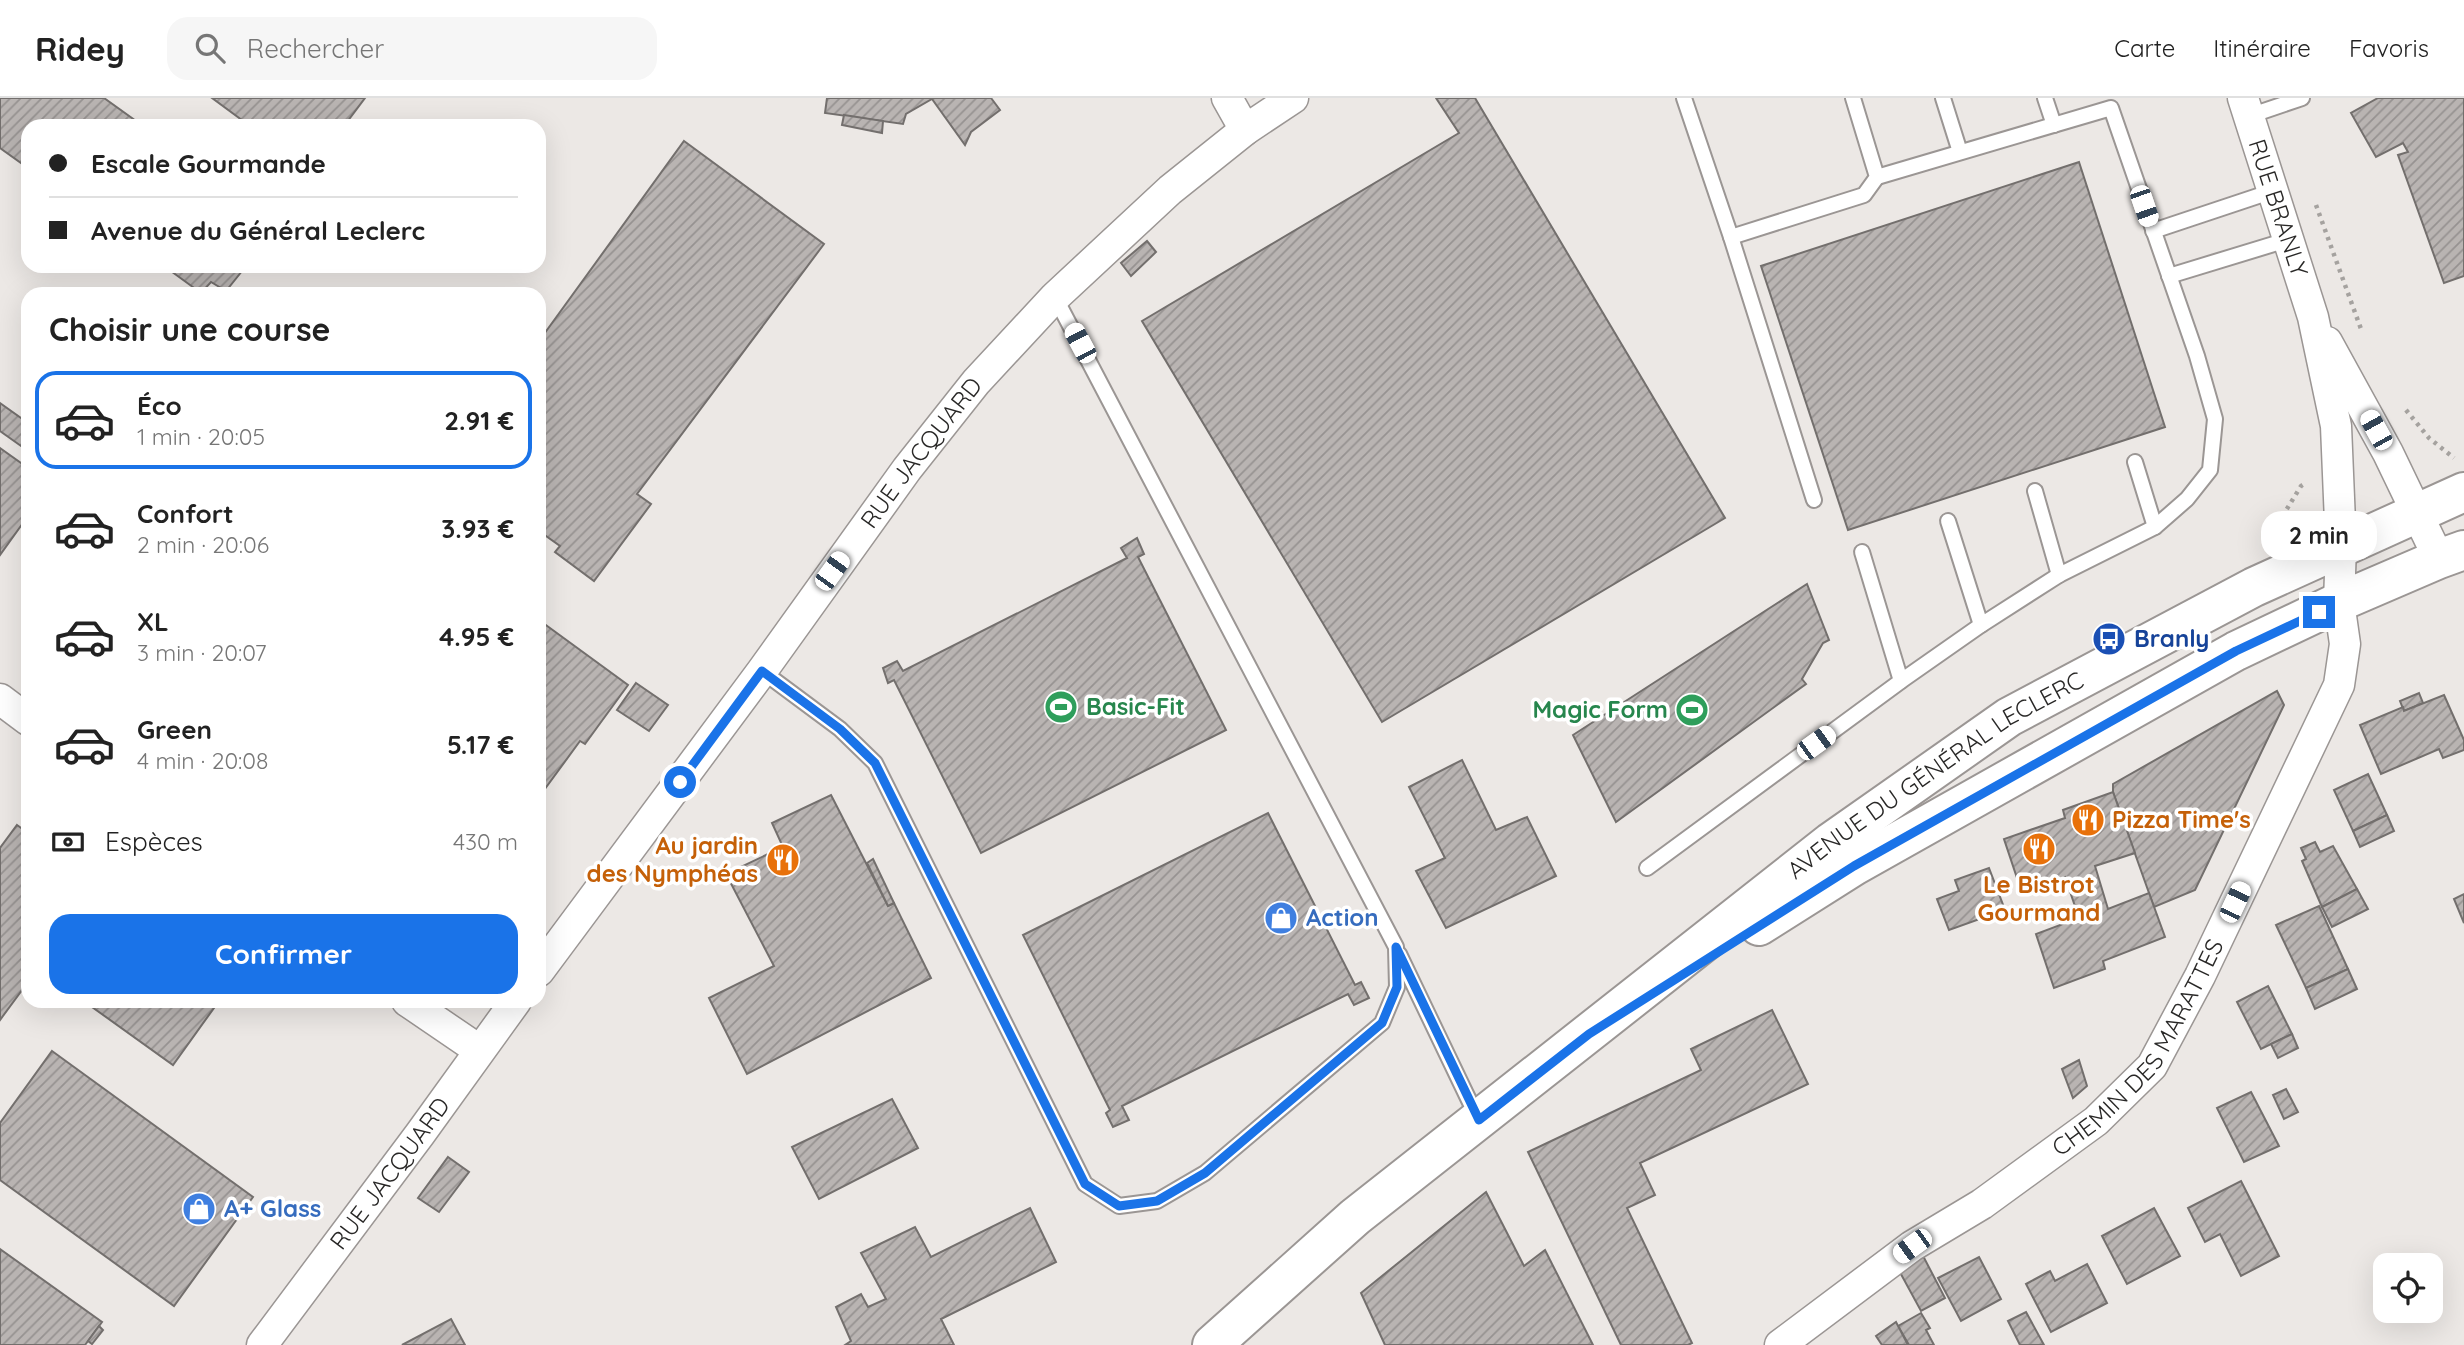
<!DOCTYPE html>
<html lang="fr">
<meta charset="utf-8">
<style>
:root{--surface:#fff;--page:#f6f6f6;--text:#222;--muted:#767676;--line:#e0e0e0;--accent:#1a73e8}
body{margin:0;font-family:Quicksand,sans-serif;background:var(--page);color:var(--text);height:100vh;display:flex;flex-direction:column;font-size:26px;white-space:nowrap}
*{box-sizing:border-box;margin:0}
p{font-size:23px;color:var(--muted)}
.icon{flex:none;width:38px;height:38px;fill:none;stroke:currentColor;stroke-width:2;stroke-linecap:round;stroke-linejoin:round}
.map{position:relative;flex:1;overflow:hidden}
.side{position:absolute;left:21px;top:189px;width:525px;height:721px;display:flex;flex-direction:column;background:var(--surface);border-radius:21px;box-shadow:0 7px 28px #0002}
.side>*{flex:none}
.guide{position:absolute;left:21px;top:21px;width:525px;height:154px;border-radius:21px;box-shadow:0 7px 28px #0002;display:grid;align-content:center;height:154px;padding:0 28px;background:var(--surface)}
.tools{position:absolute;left:2373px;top:1155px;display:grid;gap:14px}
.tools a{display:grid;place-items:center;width:70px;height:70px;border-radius:14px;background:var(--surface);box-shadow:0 7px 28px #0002;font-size:35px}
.end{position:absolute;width:32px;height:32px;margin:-16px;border:9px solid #1a73e8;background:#fff;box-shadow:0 0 0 4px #fff}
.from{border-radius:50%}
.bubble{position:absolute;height:49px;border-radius:21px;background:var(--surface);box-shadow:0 7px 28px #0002;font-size:23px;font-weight:700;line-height:49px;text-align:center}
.car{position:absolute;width:21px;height:42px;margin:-21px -10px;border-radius:9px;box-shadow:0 0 5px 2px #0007;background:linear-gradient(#fff 24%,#345 0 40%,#fff 0 76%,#345 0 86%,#fff 0)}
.guide b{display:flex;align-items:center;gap:24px;height:66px;font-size:26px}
.guide b+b{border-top:2px solid var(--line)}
.guide i{width:18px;height:18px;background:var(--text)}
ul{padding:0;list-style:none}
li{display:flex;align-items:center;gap:21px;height:98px;margin:0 14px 10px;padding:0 14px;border:4px solid transparent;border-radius:21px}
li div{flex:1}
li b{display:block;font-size:26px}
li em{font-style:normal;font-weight:700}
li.on{border-color:var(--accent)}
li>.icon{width:63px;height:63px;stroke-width:1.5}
h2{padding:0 28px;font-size:32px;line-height:84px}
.pay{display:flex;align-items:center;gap:18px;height:77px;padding:0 28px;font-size:26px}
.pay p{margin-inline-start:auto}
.button{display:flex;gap:14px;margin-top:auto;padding:14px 28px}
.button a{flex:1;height:80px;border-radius:21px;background:var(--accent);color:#fff;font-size:28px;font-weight:700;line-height:80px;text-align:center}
header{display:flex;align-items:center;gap:42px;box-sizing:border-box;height:98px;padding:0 35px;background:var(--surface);border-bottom:2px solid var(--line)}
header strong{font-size:33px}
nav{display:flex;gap:38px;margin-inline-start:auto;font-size:24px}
.search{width:490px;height:63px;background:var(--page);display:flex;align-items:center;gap:18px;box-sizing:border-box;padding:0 24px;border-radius:21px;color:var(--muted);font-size:26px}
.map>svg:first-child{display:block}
</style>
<header>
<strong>Ridey</strong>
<div class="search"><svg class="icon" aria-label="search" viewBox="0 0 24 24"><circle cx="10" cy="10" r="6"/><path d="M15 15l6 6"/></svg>Rechercher</div>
<nav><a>Carte</a><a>Itinéraire</a><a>Favoris</a></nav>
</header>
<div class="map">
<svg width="2464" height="1247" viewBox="0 0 2464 1247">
<defs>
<pattern id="building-hatch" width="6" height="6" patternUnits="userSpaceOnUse" patternTransform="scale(1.75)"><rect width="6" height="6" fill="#b9b4b2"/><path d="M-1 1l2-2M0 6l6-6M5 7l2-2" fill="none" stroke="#969291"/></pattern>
</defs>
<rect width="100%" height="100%" fill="#ece8e5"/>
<g fill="url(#building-hatch)" stroke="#736f6d" stroke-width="2">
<path d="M0,0H104L143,28H28V70L0,50Z"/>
<path d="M212,0H365L344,28H250Z"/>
<path d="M827,0H991L1000,12L971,34L965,47L932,1L906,16L903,26L825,15Z"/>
<path d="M1436,0H1475L1725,420L1382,624L1142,223L1459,35Z"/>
<path d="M2378,0H2464V178L2444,185L2398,57L2408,54L2403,45L2376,59L2351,15Z"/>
<path d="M844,17L883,23L882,35L842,27Z"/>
<path d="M684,43L824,146L637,396L651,406L594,483L555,454L560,448L539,433V243Z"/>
<path d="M2079,64L2165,329L1848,432L1761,168Z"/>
<path d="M1147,143L1156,154L1131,178L1121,165Z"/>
<path d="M164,168H246L226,193L211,184L201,195Z"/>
<path d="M0,305L28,325V339L21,348L0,333Z"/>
<path d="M0,350L28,370V418L0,457Z"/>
<path d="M1137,440L1144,456L1138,459L1226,632L981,755L894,582L888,585L883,570L897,563L903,573L1127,460L1121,450Z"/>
<path d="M1807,486L1829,542L1823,545L1802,581L1806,586L1616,724L1573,637Z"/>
<path d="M539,522L628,587L585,646L580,643L539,699Z"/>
<path d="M636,585L668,607L649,633L617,612Z"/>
<path d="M2277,593L2284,607L2195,792L2154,809L2113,694V686Z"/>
<path d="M2419,595L2423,605L2404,613L2400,603Z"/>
<path d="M2444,597L2464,642V652L2443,660L2439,651L2381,676L2360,627L2403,609L2404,613Z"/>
<path d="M1462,662L1496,732L1527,719L1556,778L1446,830L1416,773L1445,760L1409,689Z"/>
<path d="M2368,676L2387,717L2353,733L2334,692Z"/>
<path d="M2113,694L2135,755L2095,768L2108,811L2149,795L2165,839L2103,863L2105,871L2054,890L2036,836L2079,820L2065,779L2022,795L2004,741L2065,720L2063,712Z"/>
<path d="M831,697L888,808L894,805L931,880L747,976L709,900L774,868L726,776L783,749L772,725Z"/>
<path d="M1268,715L1355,887L1361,884L1369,900L1354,907L1348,896L1122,1008L1129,1022L1113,1029L1106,1015L1110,1012L1023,837Z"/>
<path d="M2387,717L2394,733L2360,749L2353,733Z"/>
<path d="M17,727L28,735V884L0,922V750Z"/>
<path d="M2315,744L2320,754L2333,748L2357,791L2322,809L2302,763L2306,761L2301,750Z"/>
<path d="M873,761L894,805L888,808L867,765Z"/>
<path d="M1989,770L2005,812L1949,832L1937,801L1959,793L1955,782Z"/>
<path d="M2357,791L2368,811L2332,829L2322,809Z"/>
<path d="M2464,796V825L2454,801Z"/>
<path d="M2319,808L2348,871L2306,890L2276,827Z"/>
<path d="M2348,871L2357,891L2315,911L2306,890Z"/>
<path d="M2268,888L2292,936L2261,951L2237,904Z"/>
<path d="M96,903H219L173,967L92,909Z"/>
<path d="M1772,912L1808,986L1640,1065L1655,1097L1627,1110L1692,1245L1688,1247H1621L1528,1054L1701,972L1691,951Z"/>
<path d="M2292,936L2298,950L2278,960L2271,946Z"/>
<path d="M52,953L253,1099L174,1208L0,1082V1025Z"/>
<path d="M2079,962L2087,988L2073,1000L2062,971Z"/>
<path d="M2286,991L2298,1014L2284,1021L2273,997Z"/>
<path d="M2251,994L2279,1048L2244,1064L2217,1010Z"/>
<path d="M892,1001L918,1050L819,1101L792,1049Z"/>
<path d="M448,1059L469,1074L439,1114L418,1100Z"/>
<path d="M2241,1083L2279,1158L2241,1178L2220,1136L2205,1144L2188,1110Z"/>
<path d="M1486,1094L1524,1168L1545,1152L1593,1247H1385L1361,1195Z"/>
<path d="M1030,1110L1056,1164L941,1221L954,1247H845L851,1243L836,1209L861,1196L868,1209L886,1201L861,1155L915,1129L931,1159Z"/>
<path d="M2154,1110L2180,1158L2127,1186L2102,1138Z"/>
<path d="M0,1151L102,1224L85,1247H0Z"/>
<path d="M1921,1154L1945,1200L1921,1213L1896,1167Z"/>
<path d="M1979,1159L2001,1201L1961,1223L1938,1180Z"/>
<path d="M2087,1166L2107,1205L2051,1234L2026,1186L2050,1173L2055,1183Z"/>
<path d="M2026,1214L2044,1247H2020L2008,1223Z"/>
<path d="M1921,1215L1930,1230L1926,1232L1934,1247H1909L1898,1228Z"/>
<path d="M451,1221L465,1247H402Z"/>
<path d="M1896,1224L1908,1247H1882L1876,1238Z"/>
<path d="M99,1228L103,1232L92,1246L88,1243Z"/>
</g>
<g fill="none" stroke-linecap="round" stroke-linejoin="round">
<defs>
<g id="service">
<path d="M1684,0L1731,139L1814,402"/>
<path d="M1943,0L1960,54"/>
<path d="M2045,0L2054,27"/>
<path d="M2249,18L2302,0"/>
<path d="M2153,133L2273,93"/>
<path d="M1731,139L1864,97L1877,79L1853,0"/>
<path d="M2169,178L2287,142"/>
<path d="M2135,364L2155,429"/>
<path d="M2035,393L2059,477"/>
<path d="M1948,423L1981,527"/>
<path d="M1862,454L1901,583"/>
<path d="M762,573L840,631L875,665L1085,1086L1119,1108L1157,1103L1205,1075L1382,925L1397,889L1396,849L1055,199"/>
<path d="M1647,770L1901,583L1981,527L2059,477L2155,429L2187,401L2210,372L2215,321L2197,258L2111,10L1877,79"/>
<path d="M1399,856L1478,1021"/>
</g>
<g id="minor">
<path d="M1227,0L1245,32"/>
<path d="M2327,244L2388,355L2439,461"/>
<path d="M0,601L28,622"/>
<path id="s1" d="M539,873L762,573L907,371L976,284L1055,199L1170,92L1245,32L1293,0"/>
<path d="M407,903L479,952"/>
<path id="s2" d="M262,1247L420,1036L516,903"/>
<path id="s3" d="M1780,1247L1912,1148L1982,1106L2096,1023L2152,968L2200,878L2339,587L2345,546L2339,504L2341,448L2336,328L2313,219L2243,0"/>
</g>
<g id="secondary">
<path d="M1759,828L1854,768L2236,553L2339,504L2439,461L2464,452"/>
<path id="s4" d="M1212,1247L1355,1119L1831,744L2009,619L2254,489L2464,394"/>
</g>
</defs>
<use href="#service" stroke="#9b9694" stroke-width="18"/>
<use href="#minor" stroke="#9b9694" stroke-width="33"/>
<use href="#secondary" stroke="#9b9694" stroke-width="42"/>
<g stroke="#a5a29f" stroke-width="4.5" stroke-dasharray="3.5 5" stroke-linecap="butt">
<path d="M2316,107L2361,231"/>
<path d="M2406,312L2429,340L2454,360"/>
<path d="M2269,440L2301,388L2304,386"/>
</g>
<use href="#service" stroke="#fff" stroke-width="14"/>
<use href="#minor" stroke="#fff" stroke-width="30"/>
<use href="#secondary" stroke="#fff" stroke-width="38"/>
</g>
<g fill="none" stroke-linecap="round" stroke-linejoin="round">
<path stroke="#1a73e8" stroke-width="9" d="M680,684L762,573L840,631L875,665L1085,1086L1119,1108L1157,1103L1205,1075L1382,925L1397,889L1396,849L1479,1022L1589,936L1854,768L2236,553L2319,514"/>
</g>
<defs>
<symbol id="bus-disc" viewBox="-11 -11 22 22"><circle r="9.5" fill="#1a4fb4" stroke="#fff"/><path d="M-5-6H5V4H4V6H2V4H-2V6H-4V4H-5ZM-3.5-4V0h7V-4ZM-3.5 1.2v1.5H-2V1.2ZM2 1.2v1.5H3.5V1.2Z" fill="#fff"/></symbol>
<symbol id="stadium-disc" viewBox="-11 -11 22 22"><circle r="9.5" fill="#2e9e5b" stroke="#fff"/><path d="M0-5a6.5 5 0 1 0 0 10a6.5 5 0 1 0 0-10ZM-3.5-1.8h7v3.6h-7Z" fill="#fff"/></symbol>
<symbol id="restaurant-disc" viewBox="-11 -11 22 22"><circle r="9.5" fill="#e8710a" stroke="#fff"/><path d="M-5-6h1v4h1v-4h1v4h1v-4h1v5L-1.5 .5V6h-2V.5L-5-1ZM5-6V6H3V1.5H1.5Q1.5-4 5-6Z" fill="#fff"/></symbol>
<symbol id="shop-disc" viewBox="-11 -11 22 22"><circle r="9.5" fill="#3f7fe0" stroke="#fff"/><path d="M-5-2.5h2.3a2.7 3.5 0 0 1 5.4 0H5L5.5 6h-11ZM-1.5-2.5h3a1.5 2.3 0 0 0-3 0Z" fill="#fff"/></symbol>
</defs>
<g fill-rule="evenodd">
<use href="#bus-disc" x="2090" y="522" width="38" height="38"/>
<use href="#stadium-disc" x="1042" y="590" width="38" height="38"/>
<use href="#stadium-disc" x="1673" y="593" width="38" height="38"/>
<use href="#restaurant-disc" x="2069" y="703" width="38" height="38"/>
<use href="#restaurant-disc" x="2020" y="732" width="38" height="38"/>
<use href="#restaurant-disc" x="764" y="743" width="38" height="38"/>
<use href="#shop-disc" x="1262" y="801" width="38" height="38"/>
<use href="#shop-disc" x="180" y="1092" width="38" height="38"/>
</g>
<g text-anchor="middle" stroke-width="7" stroke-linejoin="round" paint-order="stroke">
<g font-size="24" fill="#292827" stroke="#fff">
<text transform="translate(2278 110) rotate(72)" y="8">RUE BRANLY</text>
<text dy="8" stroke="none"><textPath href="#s1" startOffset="644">RUE JACQUARD</textPath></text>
<text dy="8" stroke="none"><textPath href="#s4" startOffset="922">AVENUE DU GÉNÉRAL LECLERC</textPath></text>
<text dy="8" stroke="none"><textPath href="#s3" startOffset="472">CHEMIN DES MARATTES</textPath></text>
<text dy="8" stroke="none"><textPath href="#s2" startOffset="214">RUE JACQUARD</textPath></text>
</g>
<g font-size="24" font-weight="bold" fill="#164399" stroke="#fff" text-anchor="start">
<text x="2134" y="549">Branly</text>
</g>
<g font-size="24" font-weight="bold" fill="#27864d" stroke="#fff" text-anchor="start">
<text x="1086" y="617">Basic-Fit</text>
<text x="1668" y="620" text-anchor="end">Magic Form</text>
</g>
<g font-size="24" font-weight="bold" fill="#c56008" stroke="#fff" text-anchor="start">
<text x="2112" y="730">Pizza Time's</text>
<text x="758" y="756" text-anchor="end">Au jardin<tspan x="758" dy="28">des Nymphéas</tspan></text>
<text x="2039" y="795" text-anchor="middle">Le Bistrot<tspan x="2039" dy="28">Gourmand</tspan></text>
</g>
<g font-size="24" font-weight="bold" fill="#366cbe" stroke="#fff" text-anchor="start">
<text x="1306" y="828">Action</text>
<text x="224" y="1119">A+ Glass</text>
</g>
</g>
</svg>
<div class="tools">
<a><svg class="icon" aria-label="locate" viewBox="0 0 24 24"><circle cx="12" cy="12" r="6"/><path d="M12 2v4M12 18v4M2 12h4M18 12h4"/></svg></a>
</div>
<i class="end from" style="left:680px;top:684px"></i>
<i class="end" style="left:2319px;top:514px"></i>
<div class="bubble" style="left:2261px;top:413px;width:116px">2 min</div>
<i class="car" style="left:2144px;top:108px;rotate:161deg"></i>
<i class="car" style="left:1080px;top:245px;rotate:332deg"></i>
<i class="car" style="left:2376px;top:332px;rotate:331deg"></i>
<i class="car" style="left:832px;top:473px;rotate:36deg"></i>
<i class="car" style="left:1816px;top:645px;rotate:54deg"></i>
<i class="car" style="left:2235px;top:804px;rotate:25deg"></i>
<i class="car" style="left:1912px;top:1148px;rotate:234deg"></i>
<div class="guide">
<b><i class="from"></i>Escale Gourmande</b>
<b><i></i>Avenue du Général Leclerc</b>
</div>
<section class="side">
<h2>Choisir une course</h2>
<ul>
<li class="on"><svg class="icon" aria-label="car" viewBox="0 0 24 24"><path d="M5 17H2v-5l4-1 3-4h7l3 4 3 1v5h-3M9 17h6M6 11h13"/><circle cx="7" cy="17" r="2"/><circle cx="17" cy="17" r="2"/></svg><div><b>Éco</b><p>1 min · 20:05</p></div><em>2.91 €</em></li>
<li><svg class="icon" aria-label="car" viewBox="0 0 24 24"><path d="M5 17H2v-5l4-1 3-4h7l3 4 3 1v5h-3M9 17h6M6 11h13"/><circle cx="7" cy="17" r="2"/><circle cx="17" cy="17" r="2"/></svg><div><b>Confort</b><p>2 min · 20:06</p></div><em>3.93 €</em></li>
<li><svg class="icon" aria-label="car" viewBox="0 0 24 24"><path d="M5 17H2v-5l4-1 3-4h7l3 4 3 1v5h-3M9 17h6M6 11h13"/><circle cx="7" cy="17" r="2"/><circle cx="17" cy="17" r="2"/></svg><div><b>XL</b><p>3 min · 20:07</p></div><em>4.95 €</em></li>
<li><svg class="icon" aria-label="car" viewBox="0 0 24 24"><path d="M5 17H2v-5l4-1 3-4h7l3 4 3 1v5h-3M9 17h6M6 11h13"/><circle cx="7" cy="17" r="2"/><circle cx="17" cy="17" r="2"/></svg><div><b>Green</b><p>4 min · 20:08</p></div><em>5.17 €</em></li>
</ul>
<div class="pay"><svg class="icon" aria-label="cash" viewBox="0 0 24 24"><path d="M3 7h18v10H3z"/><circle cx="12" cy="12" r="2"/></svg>Espèces<p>430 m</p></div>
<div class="button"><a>Confirmer</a></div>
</section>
</div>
